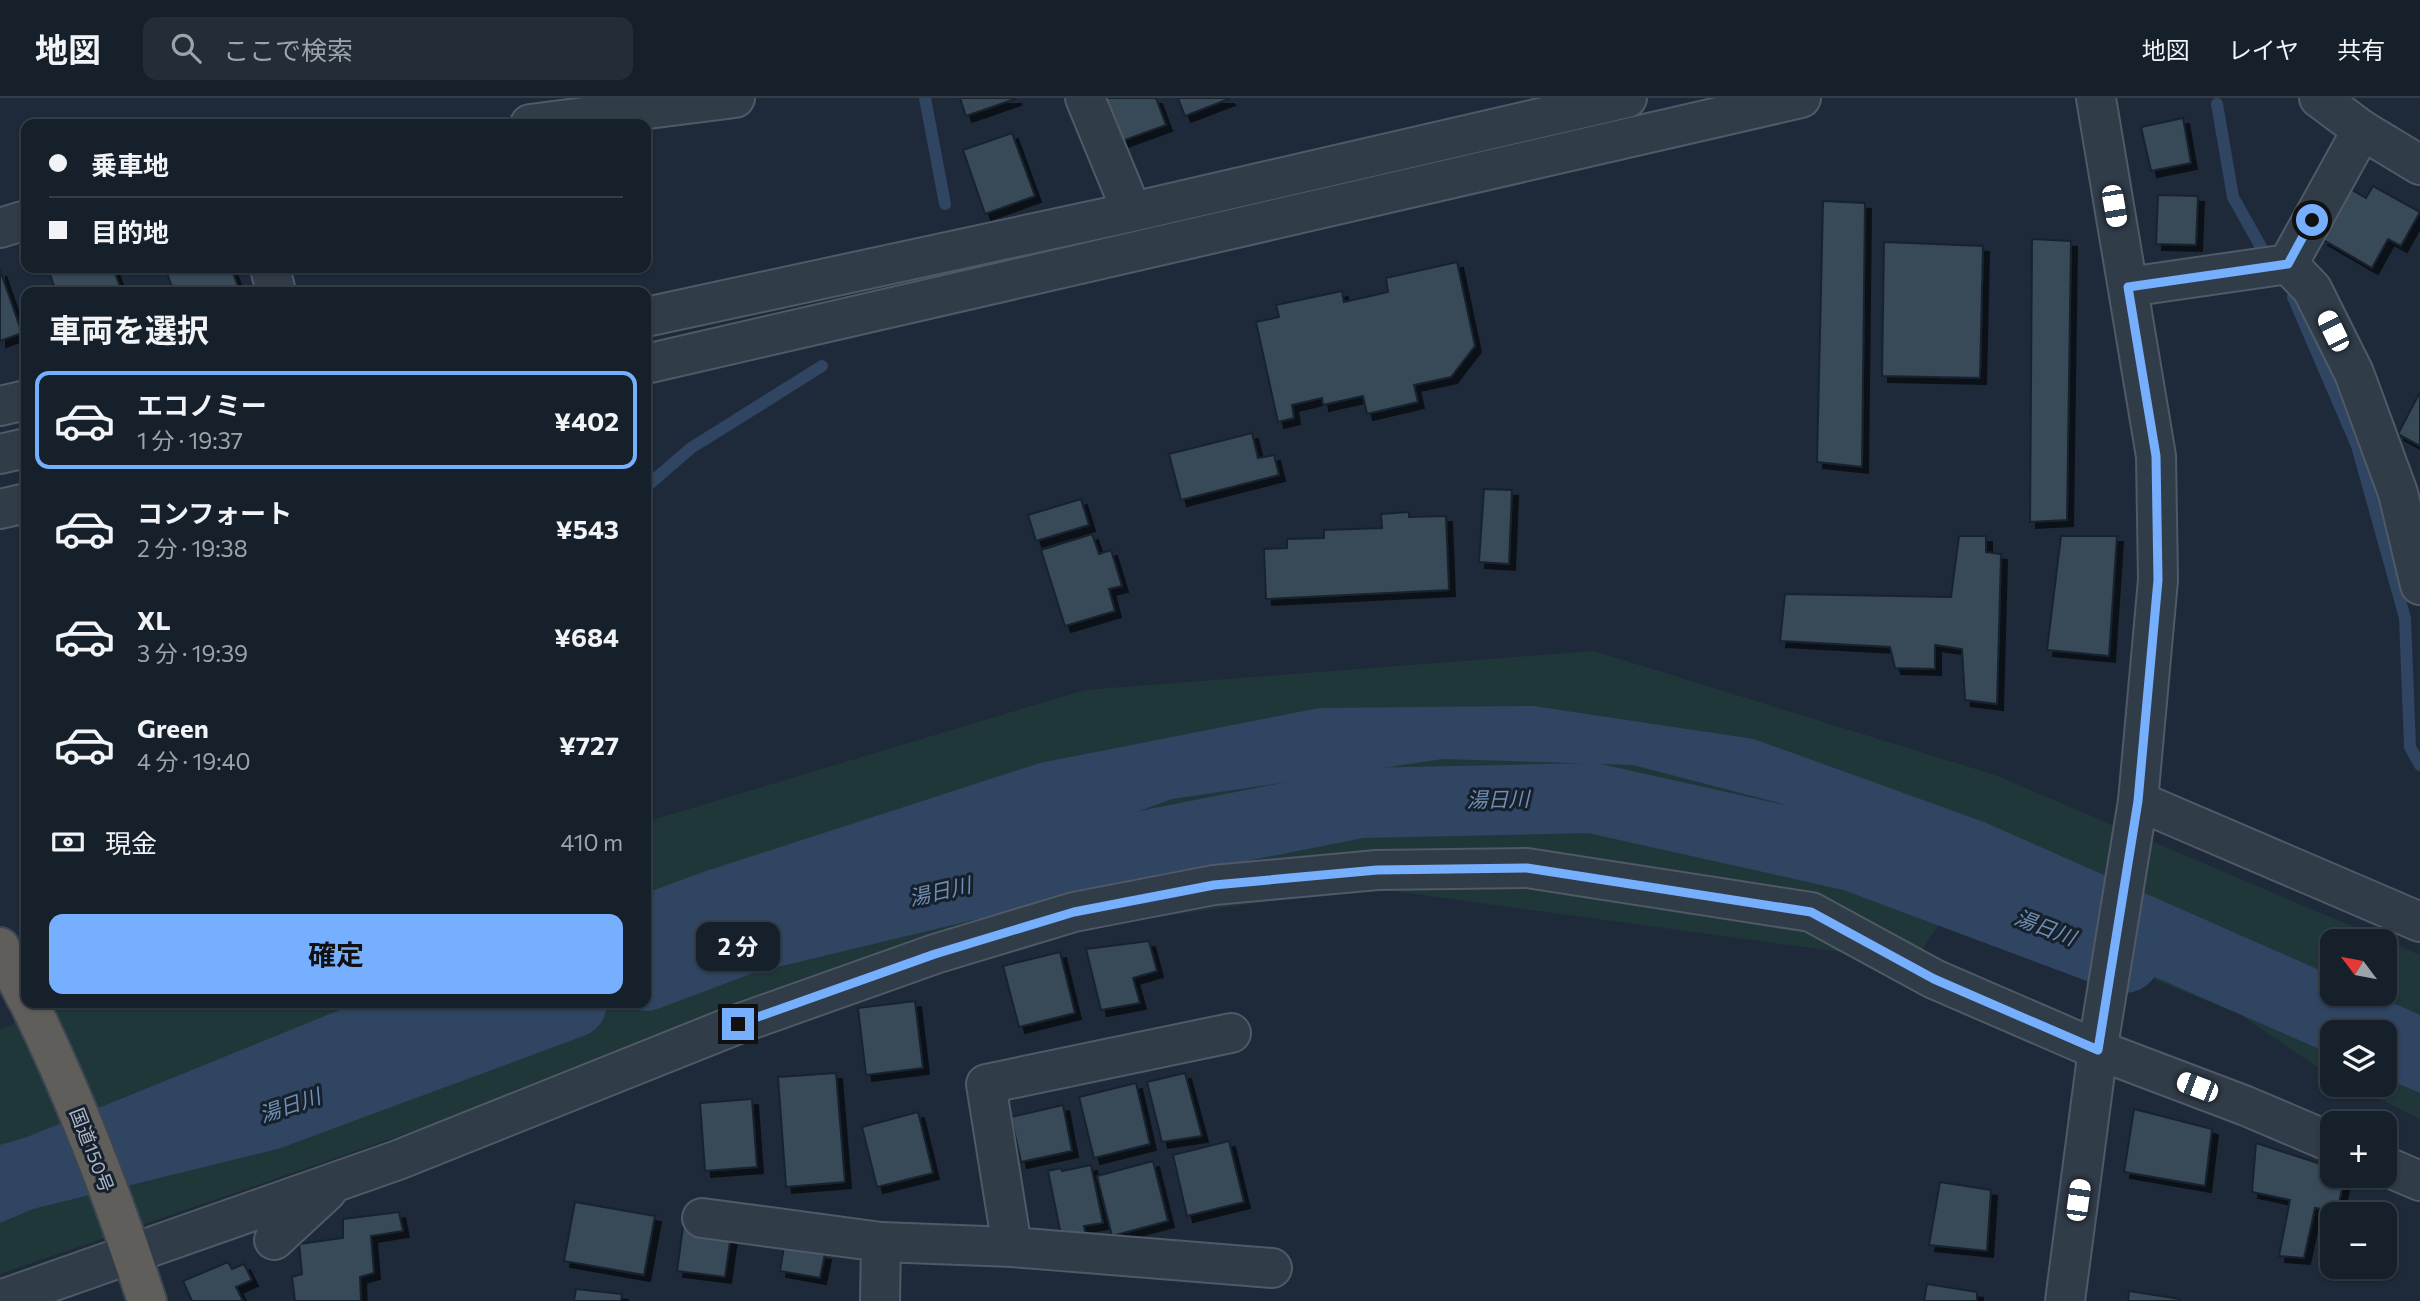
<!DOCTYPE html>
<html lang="ja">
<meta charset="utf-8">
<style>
:root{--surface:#16202b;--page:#232d37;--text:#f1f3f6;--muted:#9ea3a9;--line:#353e47;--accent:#77afff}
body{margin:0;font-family:Commissioner,"Noto Sans JP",sans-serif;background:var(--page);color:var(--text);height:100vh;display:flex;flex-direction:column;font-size:26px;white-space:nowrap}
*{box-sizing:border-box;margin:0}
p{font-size:23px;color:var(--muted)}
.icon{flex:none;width:38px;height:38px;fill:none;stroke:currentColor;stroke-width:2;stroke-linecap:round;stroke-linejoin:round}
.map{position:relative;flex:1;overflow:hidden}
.details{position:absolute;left:21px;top:189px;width:630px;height:721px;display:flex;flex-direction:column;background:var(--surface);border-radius:14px;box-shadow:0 2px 5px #0004,0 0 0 2px var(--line)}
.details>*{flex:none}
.guide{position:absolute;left:21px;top:21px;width:630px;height:154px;border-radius:14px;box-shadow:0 2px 5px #0004,0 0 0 2px var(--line);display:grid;align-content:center;height:154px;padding:0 28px;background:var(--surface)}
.needle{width:46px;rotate:302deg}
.fabs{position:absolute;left:2320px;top:831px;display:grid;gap:14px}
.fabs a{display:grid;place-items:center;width:77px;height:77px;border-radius:14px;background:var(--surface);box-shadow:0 2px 5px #0004,0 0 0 2px var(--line);font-size:35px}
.end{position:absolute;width:32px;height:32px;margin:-16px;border:9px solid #77afff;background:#111;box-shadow:0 0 0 4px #111}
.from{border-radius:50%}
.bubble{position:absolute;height:49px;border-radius:14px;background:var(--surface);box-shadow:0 2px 5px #0004,0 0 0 2px var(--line);font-size:23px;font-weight:700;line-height:49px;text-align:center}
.car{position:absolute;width:21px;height:42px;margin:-21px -10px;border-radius:9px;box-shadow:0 0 5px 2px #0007;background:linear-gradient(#fff 24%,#345 0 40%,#fff 0 76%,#345 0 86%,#fff 0)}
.guide b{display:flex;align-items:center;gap:24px;height:66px;font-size:26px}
.guide b+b{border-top:2px solid var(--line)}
.guide i{width:18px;height:18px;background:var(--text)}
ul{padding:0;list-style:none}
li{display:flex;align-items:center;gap:21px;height:98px;margin:0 14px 10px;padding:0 14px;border:4px solid transparent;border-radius:14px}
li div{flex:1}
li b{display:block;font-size:26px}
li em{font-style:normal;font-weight:700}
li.current{border-color:var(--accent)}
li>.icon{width:63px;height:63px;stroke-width:1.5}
h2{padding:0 28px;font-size:32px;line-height:84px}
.pay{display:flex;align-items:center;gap:18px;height:77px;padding:0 28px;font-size:26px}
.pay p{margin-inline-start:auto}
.button{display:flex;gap:14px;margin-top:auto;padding:14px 28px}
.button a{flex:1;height:80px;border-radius:14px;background:var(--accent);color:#111;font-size:28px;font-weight:700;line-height:80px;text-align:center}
header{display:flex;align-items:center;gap:42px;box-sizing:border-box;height:98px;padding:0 35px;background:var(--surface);border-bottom:2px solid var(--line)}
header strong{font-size:33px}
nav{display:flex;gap:38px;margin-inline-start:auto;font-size:24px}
.search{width:490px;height:63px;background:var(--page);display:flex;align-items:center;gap:18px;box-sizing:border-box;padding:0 24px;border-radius:14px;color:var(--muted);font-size:26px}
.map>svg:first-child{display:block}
</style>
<header>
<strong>地図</strong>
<div class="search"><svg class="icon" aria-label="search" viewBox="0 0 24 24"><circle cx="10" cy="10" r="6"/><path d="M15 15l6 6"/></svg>ここで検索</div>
<nav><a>地図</a><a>レイヤ</a><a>共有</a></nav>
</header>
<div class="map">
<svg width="2420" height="1203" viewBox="0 0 2420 1203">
<defs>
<filter id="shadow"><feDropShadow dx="6" dy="6" stdDeviation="0" flood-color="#0009"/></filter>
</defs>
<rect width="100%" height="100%" fill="#1e2a39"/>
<path fill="#20373a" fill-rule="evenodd" d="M1594,553L1995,677L2420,857V1021L2352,987H2385V934H2333V977L2319,970L2239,916L2027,830L1958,797L1914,864L1370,790L997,840L477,1011L0,1176V931L69,905H646V724L1084,592ZM2333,844H2385V896H2333Z"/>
<g fill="#2f4562">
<path d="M1533,608L1754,641L1984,724L2333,878V896H2373L2420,917V995L2385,980V934H2333V957L2036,827L1779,705L1633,667L1443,661L1172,701L1001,763L646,878V795L706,773L1040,665L1319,610Z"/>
<path d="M357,905H566L341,979L0,1125V1047L27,1039Z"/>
</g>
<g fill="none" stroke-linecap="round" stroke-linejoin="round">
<g stroke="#2f4562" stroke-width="12">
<path d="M925,0L945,106"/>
<path d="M2217,6L2233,99L2261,149"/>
<path d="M2293,199L2357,348L2405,520L2410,649L2420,667"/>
<path d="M646,389L691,350L822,268"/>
</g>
<g stroke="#2f4562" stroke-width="70">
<path d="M646,878L744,841L1082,760L1360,705L1592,700L1852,758L2125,860"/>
<path d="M0,1083L269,1017L572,905"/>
</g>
</g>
<g fill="#394859" stroke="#19232f" stroke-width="2" filter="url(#shadow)">
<path d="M960,0H1015V1L966,18Z"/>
<path d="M1106,0H1156L1166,27L1122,43Z"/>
<path d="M1178,0H1228L1229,1L1185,18Z"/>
<path d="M2183,20L2191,65L2151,73L2141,29Z"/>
<path d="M1012,35L1035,98L985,116L963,52Z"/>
<path d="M2373,88L2420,114L2401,148L2388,141L2372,170L2322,141L2347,89L2366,100Z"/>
<path d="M2158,97L2198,98L2196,147L2156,146Z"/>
<path d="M1823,103L1865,105L1862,369L1817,364Z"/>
<path d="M2032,141L2071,143L2067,422L2030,424Z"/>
<path d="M1884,144L1983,148L1980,280L1882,278Z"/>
<path d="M1457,164L1475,248L1451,279L1414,287L1418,304L1367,316L1363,298L1323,307L1322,300L1292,307L1294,320L1278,324L1256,224L1279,219L1276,207L1342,193L1344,204L1388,194L1386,180Z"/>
<path d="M48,170H113L122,194H56Z"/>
<path d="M165,170H231L240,194H174Z"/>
<path d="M0,172L22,235L0,243Z"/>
<path d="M2420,294V348L2398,336Z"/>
<path d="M1252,335L1258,360L1274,357L1279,377L1181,402L1169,356Z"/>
<path d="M1484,391L1512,392L1509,466L1479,464Z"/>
<path d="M1081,401L1089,427L1036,443L1028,417Z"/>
<path d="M1409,414V419L1446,418L1449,492L1266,501L1264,451L1287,450V441L1324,440V432L1382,430L1381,416Z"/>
<path d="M1092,436L1099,456L1111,452L1122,488L1109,491L1115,513L1065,528L1041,452Z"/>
<path d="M1959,438H1986V454L2001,456L1997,606L1965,602L1962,551L1935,547V571L1895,570L1890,549L1780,543L1785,496L1951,499Z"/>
<path d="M2061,438H2117L2109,558L2047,552Z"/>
<path d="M1149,843L1157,873L1133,880L1140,905L1101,912L1086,851Z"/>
<path d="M1060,854L1075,915L1019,929L1003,868Z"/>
<path d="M915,903L923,970L866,977L858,910Z"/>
<path d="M836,975L845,1084L786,1089L778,979Z"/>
<path d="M1185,975L1202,1038L1162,1044L1147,984Z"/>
<path d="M1136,985L1150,1046L1094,1060L1079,999Z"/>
<path d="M752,1001L757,1069L705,1073L700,1005Z"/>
<path d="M1063,1007L1072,1053L1021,1064L1011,1019Z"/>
<path d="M2134,1011L2212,1031L2205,1088L2124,1074Z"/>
<path d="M918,1014L933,1075L877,1089L862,1029Z"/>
<path d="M1229,1043L1244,1104L1187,1118L1173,1057Z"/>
<path d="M2256,1045L2333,1070V1078H2345L2337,1114L2315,1110L2304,1160L2279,1158L2290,1102L2252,1094Z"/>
<path d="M1153,1063L1168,1123L1112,1138L1097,1078Z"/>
<path d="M1091,1067L1103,1125L1084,1128L1086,1137L1062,1142L1048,1073L1061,1070L1062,1073Z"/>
<path d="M1940,1084L1991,1092L1987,1153L1929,1147Z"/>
<path d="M575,1104L655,1118L644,1177L564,1163Z"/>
<path d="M399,1114L403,1133L371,1138L374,1175L360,1179L361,1203H295L292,1179L302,1176L299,1146L343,1140V1121Z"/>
<path d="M683,1129L731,1137L725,1179L677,1173Z"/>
<path d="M784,1148L825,1156L820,1180L780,1173Z"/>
<path d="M228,1164L232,1171L244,1166L252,1182L236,1189L243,1203H192L183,1183Z"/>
<path d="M1927,1186L1977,1194V1203H1924Z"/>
<path d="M576,1191L622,1196L621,1203H574Z"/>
<path d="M2129,1193L2180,1201V1203H2128Z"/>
</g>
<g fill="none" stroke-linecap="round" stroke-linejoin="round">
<defs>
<g id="minor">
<path d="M1085,0L1132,114"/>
<path d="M530,26L735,0"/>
<path d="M0,130L26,122"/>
<path d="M2288,166L2312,191L2354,275L2398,395L2420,487"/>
<path d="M270,170L276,194"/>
<path d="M2128,189L2288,166L2362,32"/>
<path d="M0,308L26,302"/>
<path d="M2138,703L2420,824"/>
<path d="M2385,1068L2420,1083"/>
<path d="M702,1120L881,1144L880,1203"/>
<path d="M274,1142L327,1093"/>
<path d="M881,1144L1012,1149L1272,1170"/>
<path d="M1012,1149L986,986L1231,935"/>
<path d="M0,1202L398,1062L738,926L935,856L1074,814L1214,787L1377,772L1527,770L1811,814L1934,881L2098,952L2246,1008L2333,1045"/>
<path d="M2065,1203L2100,936L2138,703L2158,482L2156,358L2096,0"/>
</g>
<g id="tertiary">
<path d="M2319,0L2362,32L2420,67"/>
<path d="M646,219L1132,114L1627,0"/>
<path d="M646,266L1801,0"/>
<path d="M0,356L26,350"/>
<path d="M0,411L26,405"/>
</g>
<g id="trunk">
<path d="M0,849L26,900"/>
<path d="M29,905C76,1001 114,1101 147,1203"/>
</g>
</defs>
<use href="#minor" stroke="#4f5967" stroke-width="42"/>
<use href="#tertiary" stroke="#4f5967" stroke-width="42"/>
<use href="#trunk" stroke="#3c4653" stroke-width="42"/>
<use href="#minor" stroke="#313c49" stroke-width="38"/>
<use href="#tertiary" stroke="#313c49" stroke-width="38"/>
<use href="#trunk" stroke="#605e5b" stroke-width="38"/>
</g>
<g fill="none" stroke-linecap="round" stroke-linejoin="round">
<path stroke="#77afff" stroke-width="9" d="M738,926L935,856L1074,814L1214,787L1377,772L1527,770L1811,814L1934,881L2098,952L2138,703L2158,482L2156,358L2128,189L2288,166L2312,122"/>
</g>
<g text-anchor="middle" stroke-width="6" stroke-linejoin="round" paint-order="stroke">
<g font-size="19" fill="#abb6c6" stroke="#17212d">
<text transform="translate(92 1052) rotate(69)" y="7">国道150号</text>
</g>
<g font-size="21" font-style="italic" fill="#708eb2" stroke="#17212d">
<text transform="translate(1498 702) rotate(-1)" y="7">湯日川</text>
<text transform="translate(940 794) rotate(-13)" y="7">湯日川</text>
<text transform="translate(2045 830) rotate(21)" y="7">湯日川</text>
<text transform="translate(290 1008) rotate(-19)" y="7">湯日川</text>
</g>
</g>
</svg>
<div class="fabs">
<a><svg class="needle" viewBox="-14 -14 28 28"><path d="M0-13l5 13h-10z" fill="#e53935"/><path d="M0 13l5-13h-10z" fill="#9ea3a9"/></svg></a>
<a><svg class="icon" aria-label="layers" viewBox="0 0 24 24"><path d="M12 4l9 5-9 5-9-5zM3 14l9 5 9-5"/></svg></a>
<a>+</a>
<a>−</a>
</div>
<i class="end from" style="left:2312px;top:122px"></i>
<i class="end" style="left:738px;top:926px"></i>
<div class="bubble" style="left:696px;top:824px;width:84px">2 分</div>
<i class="car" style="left:2114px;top:108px;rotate:170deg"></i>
<i class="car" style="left:2333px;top:233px;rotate:334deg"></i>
<i class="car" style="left:2197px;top:989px;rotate:291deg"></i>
<i class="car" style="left:2078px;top:1102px;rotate:8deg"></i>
<div class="guide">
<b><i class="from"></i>乗車地</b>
<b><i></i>目的地</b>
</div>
<section class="details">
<h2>車両を選択</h2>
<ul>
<li class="current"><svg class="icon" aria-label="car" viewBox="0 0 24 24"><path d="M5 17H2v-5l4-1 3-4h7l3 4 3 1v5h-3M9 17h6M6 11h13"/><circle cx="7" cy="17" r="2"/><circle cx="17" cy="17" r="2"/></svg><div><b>エコノミー</b><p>1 分 · 19:37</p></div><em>¥402</em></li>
<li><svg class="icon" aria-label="car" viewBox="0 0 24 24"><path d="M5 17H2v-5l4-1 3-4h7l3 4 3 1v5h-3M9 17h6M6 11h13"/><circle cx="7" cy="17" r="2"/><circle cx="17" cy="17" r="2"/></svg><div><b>コンフォート</b><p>2 分 · 19:38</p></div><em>¥543</em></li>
<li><svg class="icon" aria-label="car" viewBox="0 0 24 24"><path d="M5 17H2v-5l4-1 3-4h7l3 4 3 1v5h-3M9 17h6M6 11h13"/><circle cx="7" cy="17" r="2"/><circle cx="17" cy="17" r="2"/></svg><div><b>XL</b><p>3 分 · 19:39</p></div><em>¥684</em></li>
<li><svg class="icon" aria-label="car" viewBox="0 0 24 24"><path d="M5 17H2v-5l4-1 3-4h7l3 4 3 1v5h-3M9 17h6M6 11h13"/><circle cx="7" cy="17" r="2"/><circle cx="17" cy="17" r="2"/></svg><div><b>Green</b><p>4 分 · 19:40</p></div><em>¥727</em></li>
</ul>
<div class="pay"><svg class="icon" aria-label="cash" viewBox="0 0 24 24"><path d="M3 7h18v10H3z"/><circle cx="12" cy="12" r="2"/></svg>現金<p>410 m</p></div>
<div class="button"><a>確定</a></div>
</section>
</div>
